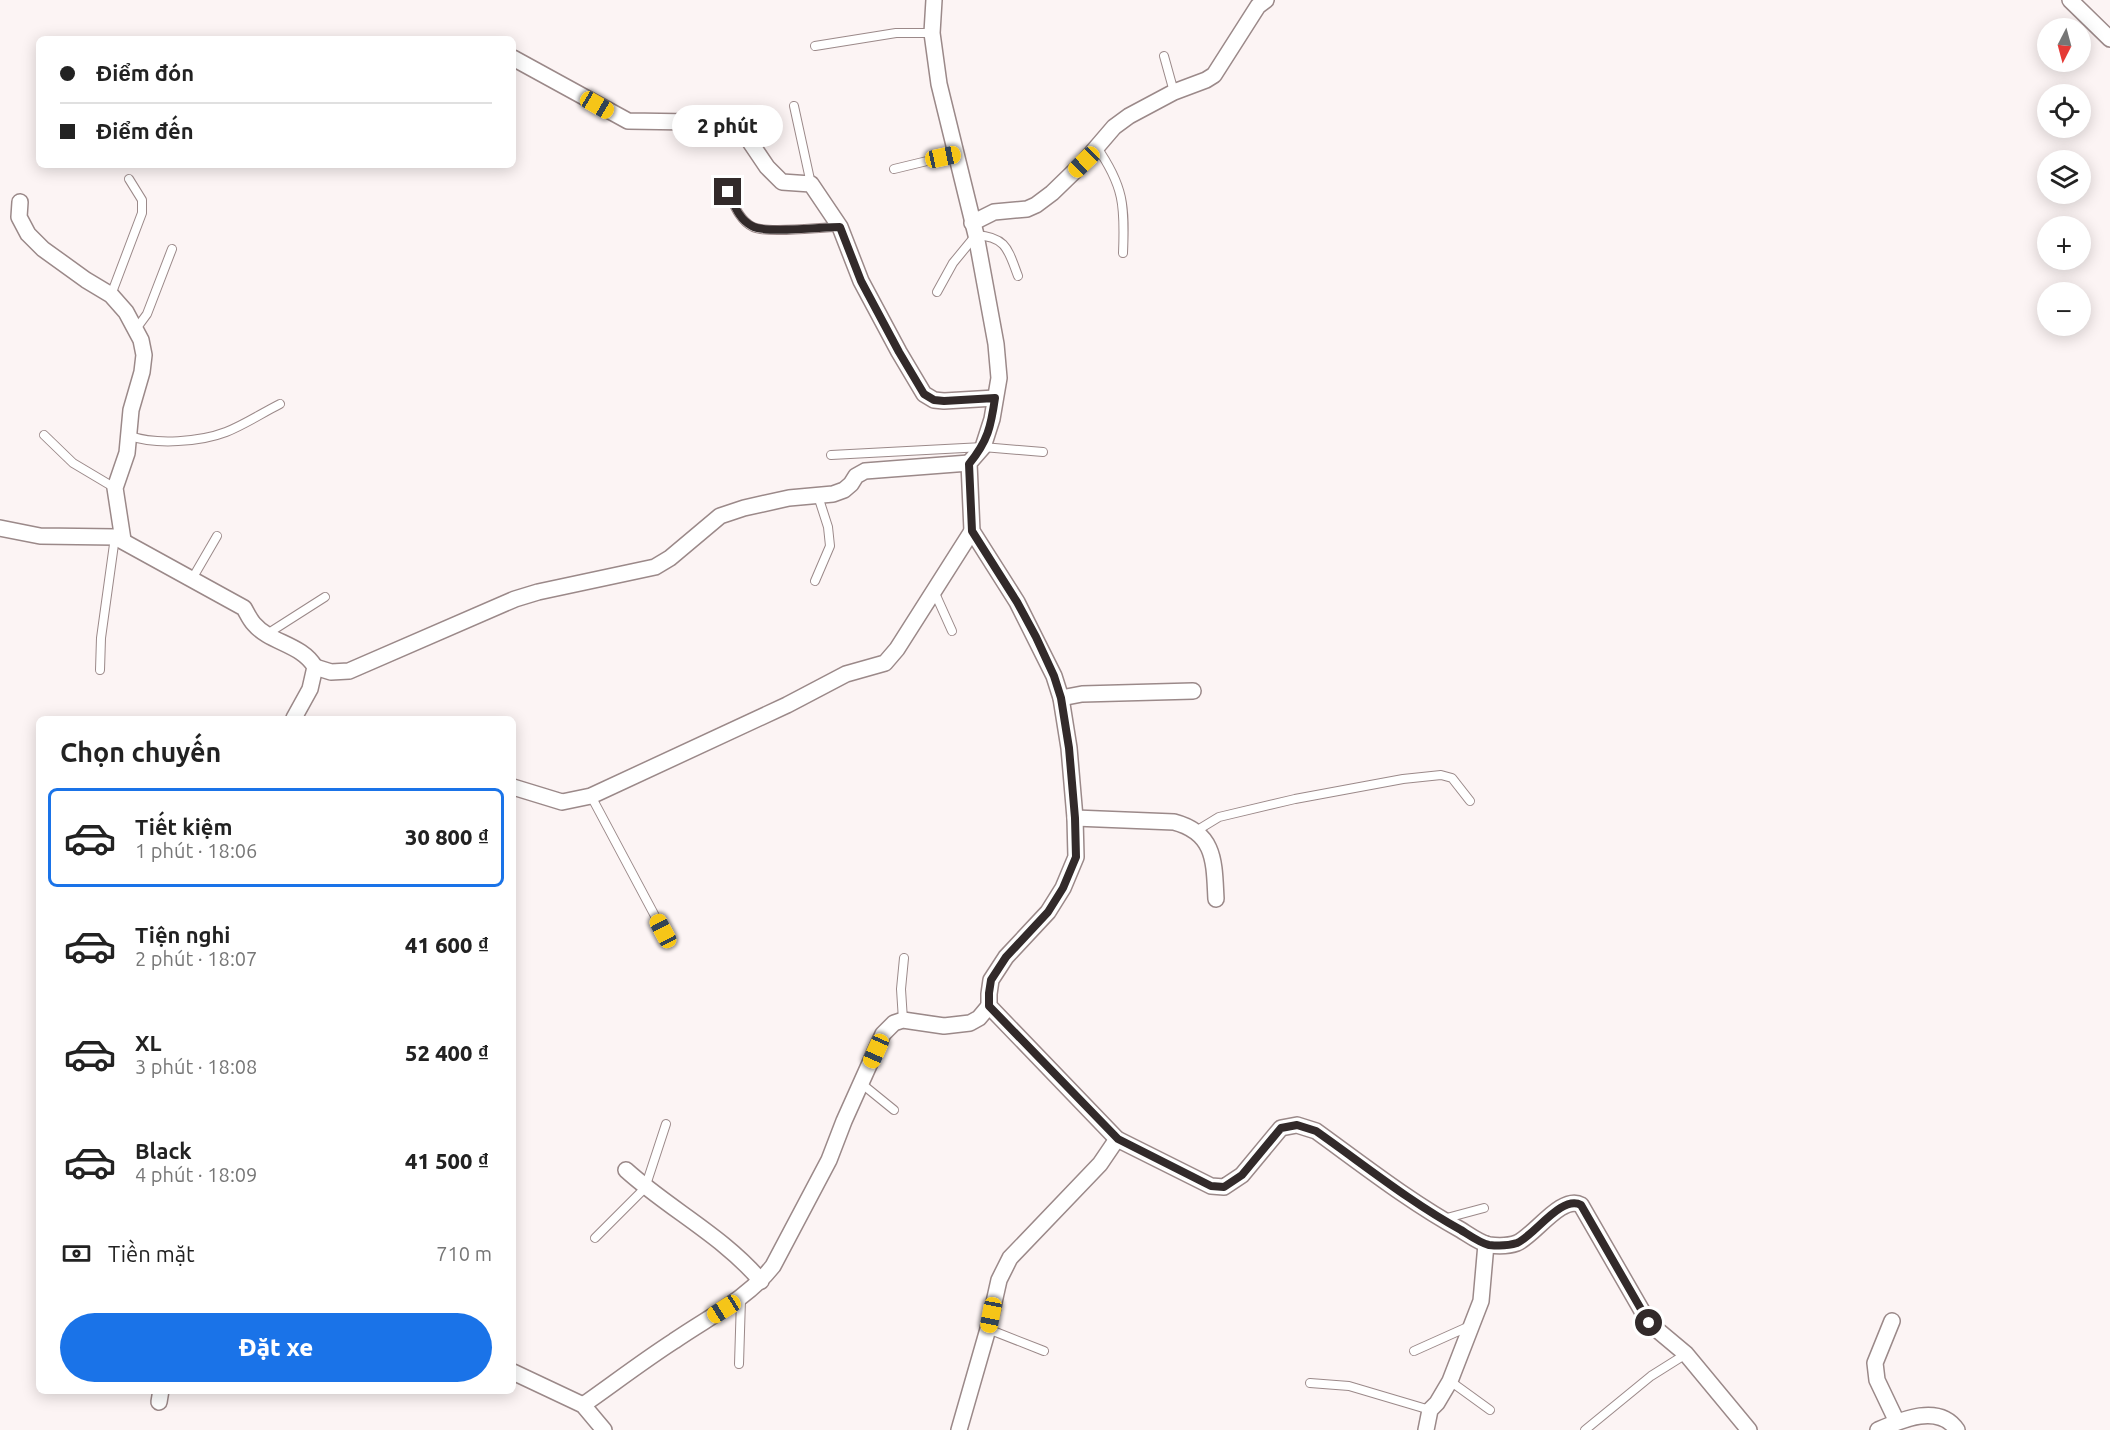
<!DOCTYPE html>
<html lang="vi">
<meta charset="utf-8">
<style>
:root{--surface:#fff;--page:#f6f6f6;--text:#222;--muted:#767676;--line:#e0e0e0;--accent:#1a73e8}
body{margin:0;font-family:Ubuntu,sans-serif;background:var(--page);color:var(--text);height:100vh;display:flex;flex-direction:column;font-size:22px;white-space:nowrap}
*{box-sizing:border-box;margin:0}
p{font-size:20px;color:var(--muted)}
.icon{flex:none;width:33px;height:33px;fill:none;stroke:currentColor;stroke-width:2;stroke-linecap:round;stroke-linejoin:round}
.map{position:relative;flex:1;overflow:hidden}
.side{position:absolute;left:36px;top:716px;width:480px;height:678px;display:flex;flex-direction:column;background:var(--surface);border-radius:9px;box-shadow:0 3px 15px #0003}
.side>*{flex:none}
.top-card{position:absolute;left:36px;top:36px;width:480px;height:132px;border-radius:9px;box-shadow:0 3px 15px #0003;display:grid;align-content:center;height:132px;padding:0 24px;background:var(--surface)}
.needle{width:39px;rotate:186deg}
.buttons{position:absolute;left:2037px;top:18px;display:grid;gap:12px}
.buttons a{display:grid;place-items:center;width:54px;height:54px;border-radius:50%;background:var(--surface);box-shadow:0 3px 15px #0003;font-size:30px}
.end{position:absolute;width:27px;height:27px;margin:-14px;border:8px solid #322a2a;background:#fff;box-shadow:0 0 0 3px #fff}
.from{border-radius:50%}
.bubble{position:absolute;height:42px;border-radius:21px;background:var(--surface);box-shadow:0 3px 15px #0003;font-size:20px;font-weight:800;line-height:42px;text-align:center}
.car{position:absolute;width:18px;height:36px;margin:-18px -9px;border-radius:8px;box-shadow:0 0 4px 2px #0007;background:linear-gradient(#f5c518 24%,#345 0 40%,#f5c518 0 76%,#345 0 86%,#f5c518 0)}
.top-card b{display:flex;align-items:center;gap:21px;height:57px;font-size:22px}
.top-card b+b{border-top:2px solid var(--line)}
.top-card i{width:15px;height:15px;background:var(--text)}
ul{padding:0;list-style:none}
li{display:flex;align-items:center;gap:18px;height:99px;margin:0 12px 9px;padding:0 12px;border:3px solid transparent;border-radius:9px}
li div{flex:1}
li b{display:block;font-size:22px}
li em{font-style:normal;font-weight:800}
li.selected{border-color:var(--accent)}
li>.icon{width:54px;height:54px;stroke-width:1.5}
h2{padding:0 24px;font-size:27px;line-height:72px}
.pay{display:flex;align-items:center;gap:15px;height:66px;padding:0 24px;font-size:22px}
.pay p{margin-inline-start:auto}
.primary-button{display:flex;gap:12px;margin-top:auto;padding:12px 24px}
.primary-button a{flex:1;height:69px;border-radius:36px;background:var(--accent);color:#fff;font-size:24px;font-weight:800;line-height:69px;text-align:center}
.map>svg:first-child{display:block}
</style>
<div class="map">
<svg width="2110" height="1430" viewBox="0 0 2110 1430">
<rect width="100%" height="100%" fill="#fcf4f4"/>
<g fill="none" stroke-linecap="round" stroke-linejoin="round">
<defs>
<g id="lane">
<path d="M815,46L896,33H932"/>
<path d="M1164,56L1174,92"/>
<path d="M794,106L811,184"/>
<path d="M1096,146C1124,186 1125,206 1123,253"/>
<path d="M894,169L956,154"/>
<path d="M728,192C734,205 740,221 753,227C767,234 820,227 839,227"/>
<path d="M937,292L953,263L976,235C1007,237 1008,250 1018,276"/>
<path d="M111,295L142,213V200L129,179"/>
<path d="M136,329L147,314L172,249"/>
<path d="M44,435L73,463L115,488"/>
<path d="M130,436C156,445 200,442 226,432C244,425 262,413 280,404"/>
<path d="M831,455L983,447L1043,452"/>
<path d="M192,579L217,536"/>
<path d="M815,581L830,546L828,527L818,496"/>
<path d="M934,591L952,631"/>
<path d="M267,634L325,597"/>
<path d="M100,670L101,638L115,537"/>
<path d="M591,796L663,931"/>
<path d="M1196,831L1219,817L1295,799L1403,779L1441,775L1452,778L1470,801"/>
<path d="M903,1020L901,989L904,958"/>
<path d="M862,1084L894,1110"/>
<path d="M1443,1219L1484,1208"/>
<path d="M595,1238L645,1188L666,1124"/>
<path d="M988,1329L1044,1351"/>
<path d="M1414,1351L1472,1325"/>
<path d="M739,1364L741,1299"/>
<path d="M1450,1381L1490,1410"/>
<path d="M1310,1383L1349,1386L1430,1410"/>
<path d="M1585,1430L1651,1376L1686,1354"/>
</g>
<g id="street">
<path d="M934,0L932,33L939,84L976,235L996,344L999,378L992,419L983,447L969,463L972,531L1017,602L1054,676L1061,698L1069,748L1075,818L1076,857L1063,888L1048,912L1006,957L991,980L989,994V1006L1117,1139L1211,1186L1224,1187L1242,1175L1281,1128L1297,1125L1316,1131C1363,1165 1410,1202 1461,1230C1469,1235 1480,1243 1489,1245C1498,1246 1509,1246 1517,1243C1534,1236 1562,1194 1581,1205L1649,1323L1686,1354L1749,1430"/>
<path d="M2070,0L2110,39"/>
<path d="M513,58L628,121L692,122L736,125L744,133L767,167L782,182L811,184L840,227L861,281L899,352L924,394L934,400L944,401L995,398"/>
<path d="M20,202L19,217L28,234L43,249L86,280L111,295L126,312L141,340L144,355L142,372L131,410L127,453L115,488L123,540"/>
<path d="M972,223L994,212L1027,209L1036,205L1052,193L1084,162L1114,127L1129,116L1174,92L1206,80L1214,75L1258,6L1266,0"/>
<path d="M0,528L40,536L115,537L244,608C247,613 250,620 254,624C270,643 302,644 315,667L310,689L294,718"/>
<path d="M315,667L331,672L349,671L515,599L538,592L655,567L670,558L720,516L744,508L789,498L833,494L844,490L851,484L856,476L865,471L969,463"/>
<path d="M1061,698L1082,694L1193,691"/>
<path d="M513,787L562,802L591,796L787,705L846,674L885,663L897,649L972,531"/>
<path d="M1075,818L1174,822C1216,833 1214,863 1216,899"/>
<path d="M626,1170C669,1209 723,1236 761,1281"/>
<path d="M1892,1321L1875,1363L1877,1380L1897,1422"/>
<path d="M513,1372L583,1405L604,1430"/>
<path d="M159,1402L161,1390"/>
<path d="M583,1405C613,1384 643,1361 674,1341C710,1316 746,1300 773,1266L829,1160L844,1121L883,1034L894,1023L903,1020L944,1026L970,1023L979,1018L989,1006"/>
<path d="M959,1430L988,1329L999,1280L1010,1258L1100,1164L1117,1139"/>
<path d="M1426,1430L1430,1410L1437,1403L1450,1381L1481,1301L1486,1244"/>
<path d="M1878,1430C1901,1420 1939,1403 1957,1430"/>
</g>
</defs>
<use href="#lane" stroke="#9b8989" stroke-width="10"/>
<use href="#street" stroke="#9b8989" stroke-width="18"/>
<use href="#lane" stroke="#fff" stroke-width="8"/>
<use href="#street" stroke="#fff" stroke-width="15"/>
</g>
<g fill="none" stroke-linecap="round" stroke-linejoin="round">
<path stroke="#322a2a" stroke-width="8" d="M728,192C734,204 739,220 752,226C765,234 822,227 840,227L861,281L899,352L924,394L934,400L944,401L995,398C991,426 988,441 969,464L972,531L1017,602L1036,637L1054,676L1061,698L1069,748L1075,818L1076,857L1063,888L1048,912L1006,957L991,980L989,993V1006L1118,1139L1211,1186L1224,1187L1242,1175L1281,1128L1297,1125L1316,1131C1363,1164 1410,1202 1461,1230C1469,1235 1480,1243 1489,1245C1498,1246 1508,1246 1517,1243C1534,1236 1562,1194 1581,1205L1649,1323"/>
</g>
</svg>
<div class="buttons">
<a><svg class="needle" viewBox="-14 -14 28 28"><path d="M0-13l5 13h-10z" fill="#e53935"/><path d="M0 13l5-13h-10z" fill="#767676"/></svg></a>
<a><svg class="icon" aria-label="locate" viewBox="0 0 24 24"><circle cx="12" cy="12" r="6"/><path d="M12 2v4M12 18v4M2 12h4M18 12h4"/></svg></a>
<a><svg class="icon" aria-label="layers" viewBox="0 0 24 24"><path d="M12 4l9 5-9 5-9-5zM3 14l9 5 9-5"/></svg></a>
<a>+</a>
<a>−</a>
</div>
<i class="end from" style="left:1649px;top:1323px"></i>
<i class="end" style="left:728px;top:192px"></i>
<div class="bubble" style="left:672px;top:105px;width:111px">2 phút</div>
<i class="car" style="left:597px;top:105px;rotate:120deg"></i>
<i class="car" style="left:943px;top:157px;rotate:78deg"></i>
<i class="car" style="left:1084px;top:162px;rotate:226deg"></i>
<i class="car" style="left:663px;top:931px;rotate:332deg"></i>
<i class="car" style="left:876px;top:1051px;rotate:204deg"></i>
<i class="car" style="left:724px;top:1309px;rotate:238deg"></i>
<i class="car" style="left:991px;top:1315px;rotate:191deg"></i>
<div class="top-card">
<b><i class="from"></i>Điểm đón</b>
<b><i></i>Điểm đến</b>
</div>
<section class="side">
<h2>Chọn chuyến</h2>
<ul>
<li class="selected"><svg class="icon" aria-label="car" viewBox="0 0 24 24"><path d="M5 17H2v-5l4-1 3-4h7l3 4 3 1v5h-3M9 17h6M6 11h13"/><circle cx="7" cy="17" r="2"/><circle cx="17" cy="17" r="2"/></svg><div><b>Tiết kiệm</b><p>1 phút · 18:06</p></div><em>30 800 ₫</em></li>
<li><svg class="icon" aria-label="car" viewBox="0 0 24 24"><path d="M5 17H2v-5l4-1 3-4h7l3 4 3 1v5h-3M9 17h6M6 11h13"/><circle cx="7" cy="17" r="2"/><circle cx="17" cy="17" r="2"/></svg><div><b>Tiện nghi</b><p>2 phút · 18:07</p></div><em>41 600 ₫</em></li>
<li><svg class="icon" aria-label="car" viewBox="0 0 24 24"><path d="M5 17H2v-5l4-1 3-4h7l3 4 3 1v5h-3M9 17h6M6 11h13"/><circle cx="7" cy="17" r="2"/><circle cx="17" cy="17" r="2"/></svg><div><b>XL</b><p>3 phút · 18:08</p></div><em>52 400 ₫</em></li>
<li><svg class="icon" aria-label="car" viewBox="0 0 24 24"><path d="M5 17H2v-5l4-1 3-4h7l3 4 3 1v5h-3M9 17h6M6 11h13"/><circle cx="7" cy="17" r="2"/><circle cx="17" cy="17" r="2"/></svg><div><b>Black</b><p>4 phút · 18:09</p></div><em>41 500 ₫</em></li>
</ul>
<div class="pay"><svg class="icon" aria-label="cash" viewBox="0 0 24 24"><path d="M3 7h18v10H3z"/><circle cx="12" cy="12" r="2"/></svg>Tiền mặt<p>710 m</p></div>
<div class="primary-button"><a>Đặt xe</a></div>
</section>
</div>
